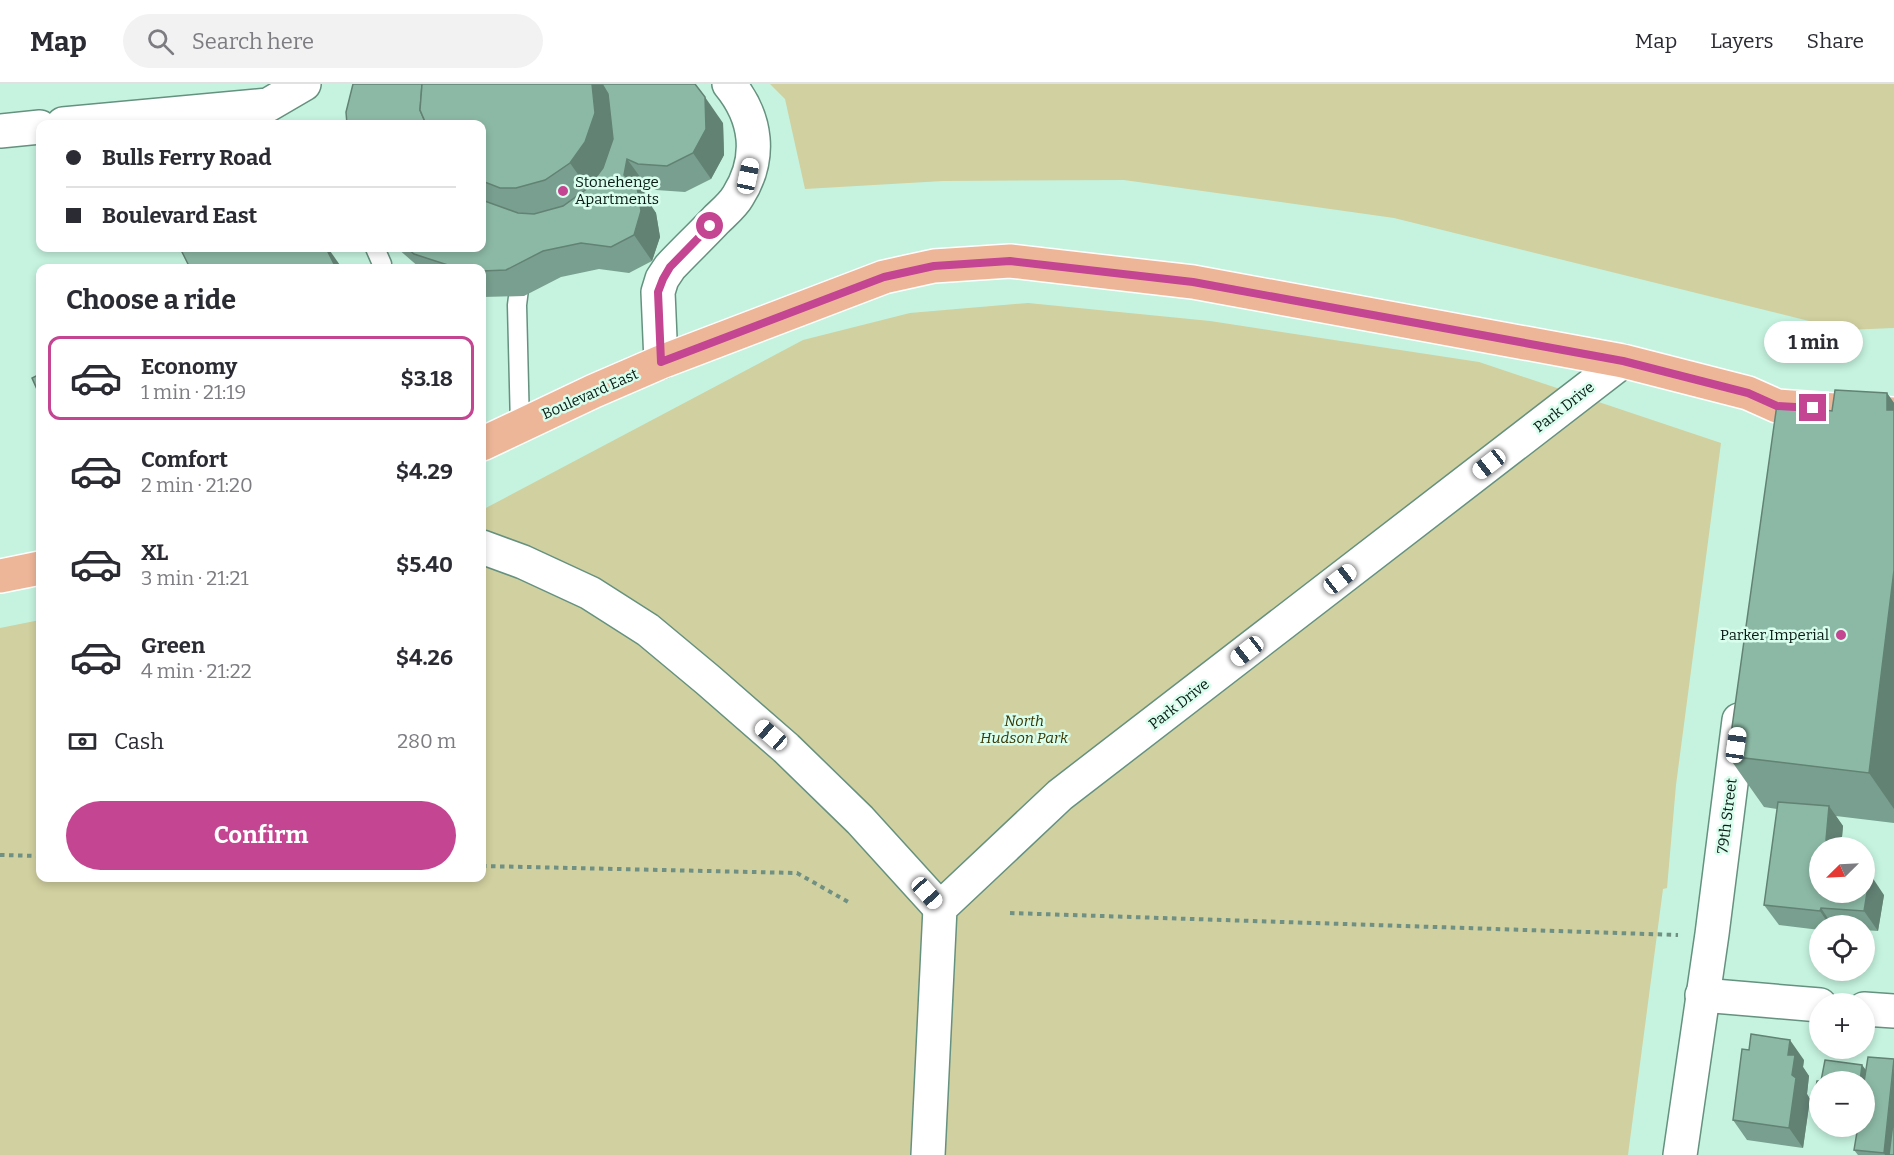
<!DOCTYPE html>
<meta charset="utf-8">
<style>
:root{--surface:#fff;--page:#f2f2f3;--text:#2b2b33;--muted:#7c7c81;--line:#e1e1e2;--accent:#c44591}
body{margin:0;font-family:Bitter,serif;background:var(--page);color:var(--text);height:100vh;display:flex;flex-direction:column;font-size:22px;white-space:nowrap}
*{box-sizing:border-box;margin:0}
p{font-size:20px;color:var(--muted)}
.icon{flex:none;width:33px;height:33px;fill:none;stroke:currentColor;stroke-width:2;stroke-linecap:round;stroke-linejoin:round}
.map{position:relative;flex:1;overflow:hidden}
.sheet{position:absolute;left:36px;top:180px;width:450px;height:618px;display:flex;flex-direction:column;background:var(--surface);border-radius:12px;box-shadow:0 3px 9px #0003}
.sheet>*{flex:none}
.guide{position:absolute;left:36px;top:36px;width:450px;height:132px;border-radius:12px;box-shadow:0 3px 9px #0003;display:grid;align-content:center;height:132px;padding:0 30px;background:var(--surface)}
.needle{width:39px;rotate:246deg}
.tools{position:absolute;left:1809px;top:753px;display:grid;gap:12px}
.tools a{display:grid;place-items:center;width:66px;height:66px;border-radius:50%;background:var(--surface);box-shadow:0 3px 9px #0003;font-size:30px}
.end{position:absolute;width:27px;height:27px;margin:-14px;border:8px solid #c44591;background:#fff;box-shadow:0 0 0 3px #fff}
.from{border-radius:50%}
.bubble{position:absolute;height:42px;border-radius:21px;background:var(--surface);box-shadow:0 3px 9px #0003;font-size:20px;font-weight:700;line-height:42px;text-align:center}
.car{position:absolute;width:18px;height:36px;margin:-18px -9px;border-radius:8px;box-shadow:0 0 4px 2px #0007;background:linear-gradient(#fff 24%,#345 0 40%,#fff 0 76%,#345 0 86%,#fff 0)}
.guide b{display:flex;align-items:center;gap:21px;height:57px;font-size:22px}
.guide b+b{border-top:2px solid var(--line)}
.guide i{width:15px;height:15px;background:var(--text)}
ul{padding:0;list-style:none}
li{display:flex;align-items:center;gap:18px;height:84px;margin:0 12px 9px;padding:0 18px;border:3px solid transparent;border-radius:12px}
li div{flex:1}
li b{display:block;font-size:22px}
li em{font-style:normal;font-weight:700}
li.on{border-color:var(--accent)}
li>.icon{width:54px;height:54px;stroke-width:1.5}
h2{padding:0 30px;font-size:27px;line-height:72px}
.pay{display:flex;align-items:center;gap:15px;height:66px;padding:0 30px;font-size:22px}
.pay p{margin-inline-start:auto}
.button{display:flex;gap:12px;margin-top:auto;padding:12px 30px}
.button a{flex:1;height:69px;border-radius:36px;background:var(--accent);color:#fff;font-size:24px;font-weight:700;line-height:69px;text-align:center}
header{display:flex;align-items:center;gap:36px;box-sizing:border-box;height:84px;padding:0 30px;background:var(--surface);border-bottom:2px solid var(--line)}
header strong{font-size:28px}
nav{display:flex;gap:33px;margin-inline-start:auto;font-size:21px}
.search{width:420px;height:54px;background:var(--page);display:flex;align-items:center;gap:15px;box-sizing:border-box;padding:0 21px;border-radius:33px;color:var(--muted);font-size:22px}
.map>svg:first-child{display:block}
</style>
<header>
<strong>Map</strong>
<div class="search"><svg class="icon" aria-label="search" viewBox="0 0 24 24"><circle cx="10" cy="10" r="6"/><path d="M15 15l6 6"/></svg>Search here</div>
<nav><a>Map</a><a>Layers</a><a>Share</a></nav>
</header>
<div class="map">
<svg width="1894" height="1071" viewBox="0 0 1894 1071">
<rect width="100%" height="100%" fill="#c5f3df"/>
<g fill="#d1d0a0">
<path d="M770,0H1894V244L1845,246L1394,134L1124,96L943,97L805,105L785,15Z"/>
<path d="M1028,219L1210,237L1479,278L1721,359L1676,701L1667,804L1663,805L1628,1071H0V544L40,536V794H482V426L803,256L910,229Z"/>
</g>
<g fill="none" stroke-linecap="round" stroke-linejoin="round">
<defs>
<g id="lane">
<path d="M375,164L382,180V184"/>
<path d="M520,342L517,221L521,189"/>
</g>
<g id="street">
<path d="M63,40L268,21L304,0"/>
<path d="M0,47L40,43"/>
<path d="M482,463L523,478L590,509L648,546L708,596L786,664L860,736L940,824"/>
<path d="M928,1071L940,824L1060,711L1623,277"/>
</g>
<g id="secondary">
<path d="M661,278L658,208L662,195L670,183C685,167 701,152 716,136C723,129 733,121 738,112C762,74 757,34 729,0"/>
<path d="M1702,911L1820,921"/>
<path d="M1864,925L1894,927"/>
<path d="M1680,1071L1712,850L1739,636"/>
</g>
<g id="primary">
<path d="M482,360L594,307L661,278L884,193L934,182L1010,177L1193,198L1623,277L1748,309L1777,322L1894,330"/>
<path d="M0,492L40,484"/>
</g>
</defs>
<use href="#lane" stroke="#65917f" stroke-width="21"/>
<use href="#street" stroke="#65917f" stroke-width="36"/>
<use href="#secondary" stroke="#65917f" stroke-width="36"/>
<use href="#primary" stroke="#fff" stroke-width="36"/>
<g stroke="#6f9082" stroke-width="4" stroke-dasharray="4.5 4.5" stroke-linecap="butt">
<path d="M0,771L40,772"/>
<path d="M482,782L797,789L850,819"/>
<path d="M1010,829L1678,851"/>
</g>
<use href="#lane" stroke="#fff" stroke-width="18"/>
<use href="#street" stroke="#fff" stroke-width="33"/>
<use href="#secondary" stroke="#fff" stroke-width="33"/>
<use href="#primary" stroke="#eeb699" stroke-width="33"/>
</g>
<g fill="#789f8f">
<path d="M723,39L724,71L711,95L685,108L656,106L646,101L644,111L656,129L660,153L652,177L629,189L599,185L561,193L524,212L483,213H482V184H420L397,164H482V40Z"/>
<path d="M1887,309L1894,319V739L1836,732L1843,742L1841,764H1820V808L1884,811L1878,847L1864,846V842H1820V846L1779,841L1764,821L1777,725L1764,723L1728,672L1832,327Z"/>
<path d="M1868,973L1894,975V1071H1858L1854,1066L1858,1043L1855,1042H1864V998H1820V1033L1813,1023L1817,997H1821L1825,976L1862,981L1866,986Z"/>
<path d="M1804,976L1803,983L1809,992L1807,1010L1810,1015L1803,1064L1747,1056L1733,1036Z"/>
</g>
<g fill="#628274">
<path d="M592,0H603L610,10L627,75L646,101L644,111L656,129L660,153L652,177L634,151L606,130L570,79Z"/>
<path d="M705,13L723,39L724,71L711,95L693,69Z"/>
<path d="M326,164H328L342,184H336Z"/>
<path d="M1887,309L1894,319V336L1887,326Z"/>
<path d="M1894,486V725L1869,689Z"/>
<path d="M1829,722L1843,742L1841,764H1831L1826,756Z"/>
<path d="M1870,790L1884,811L1878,847L1864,827Z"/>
<path d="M1821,824L1833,842H1830L1820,827Z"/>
<path d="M1790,956L1804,976L1803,983L1809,992L1807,1010L1810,1015L1803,1064L1789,1044L1792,991L1788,971Z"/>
<path d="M1862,981L1872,995L1864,998H1860Z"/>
<path d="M1894,981V1071H1885L1884,1069Z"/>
</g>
<g fill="#8cb9a6" stroke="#628274" stroke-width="1.5">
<path d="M353,0H422L420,26L426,40H347L346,28Z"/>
<path d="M422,0H592L595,29L585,58L570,79L545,96L516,104H500L482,97V40H426L420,26Z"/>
<path d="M602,0H695L705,13L706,45L693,69L667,82L638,80L627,75L624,91L637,103L641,127L634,151L611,163L581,159L543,167L506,186L482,187V184H457L414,170L407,164H482V116L518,129L534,130L563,122L588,104L603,84L613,55L608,10Z"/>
<path d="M180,164H326L336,184H190Z"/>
<path d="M40,290V312L32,294Z"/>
<path d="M1835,306L1887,309V326H1894V486L1869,689L1728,672L1777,320L1832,327Z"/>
<path d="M1778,718L1829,722L1826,756L1832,757V764H1820V808H1864V790H1870L1864,827L1821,824L1820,827L1764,821Z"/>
<path d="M1751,950L1790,956L1788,971H1795L1792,991L1796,994L1789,1044L1733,1036L1742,965L1749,966Z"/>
<path d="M1868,973L1894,975L1884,1069L1854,1066L1858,1042H1864V998Z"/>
<path d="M1825,976L1862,981L1860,998H1820V1024L1813,1023L1817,997H1821Z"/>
<path d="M1894,1031V1071H1889Z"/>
</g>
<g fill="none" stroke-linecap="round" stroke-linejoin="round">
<path stroke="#c44591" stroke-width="8" d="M710,142L670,183L663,195L658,208L661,278L884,193L934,182L1010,177L1193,198L1623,277L1748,309L1777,322L1813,324"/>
</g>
<g fill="#c44591" stroke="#d9feee" stroke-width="2">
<circle cx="563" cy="107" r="6"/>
<circle cx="1841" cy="551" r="6"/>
</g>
<g text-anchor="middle" stroke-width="5" stroke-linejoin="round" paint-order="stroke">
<g font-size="15" fill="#091b14" stroke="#d9feee" text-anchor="start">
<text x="575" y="103">Stonehenge<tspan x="575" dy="17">Apartments</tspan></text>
<text x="1829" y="556" text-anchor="end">Parker Imperial</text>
</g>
<g font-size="15" fill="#091b14" stroke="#d9feee">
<text transform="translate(590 310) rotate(-24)" y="5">Boulevard East</text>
<text transform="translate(1564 323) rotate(-38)" y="5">Park Drive</text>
<text transform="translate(1179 620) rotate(-38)" y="5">Park Drive</text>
<text transform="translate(1727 732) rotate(-83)" y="5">79th Street</text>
</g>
<g font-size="15" font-style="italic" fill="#393702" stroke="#d9feee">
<text x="1024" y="642">North<tspan x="1024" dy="17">Hudson Park</tspan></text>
</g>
</g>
</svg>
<div class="tools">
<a><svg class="needle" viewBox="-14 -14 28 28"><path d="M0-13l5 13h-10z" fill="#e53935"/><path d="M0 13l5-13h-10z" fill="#7c7c81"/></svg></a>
<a><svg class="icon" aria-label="locate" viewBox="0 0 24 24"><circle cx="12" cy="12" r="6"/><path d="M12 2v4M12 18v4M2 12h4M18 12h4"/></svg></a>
<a>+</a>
<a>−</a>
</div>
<i class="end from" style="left:710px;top:142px"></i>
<i class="end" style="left:1813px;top:324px"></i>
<div class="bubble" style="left:1764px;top:237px;width:99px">1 min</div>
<i class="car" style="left:748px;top:92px;rotate:12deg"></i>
<i class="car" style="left:1489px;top:380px;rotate:232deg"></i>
<i class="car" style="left:1340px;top:495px;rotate:52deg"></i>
<i class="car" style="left:1247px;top:567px;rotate:232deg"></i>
<i class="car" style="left:771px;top:651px;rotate:311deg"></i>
<i class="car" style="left:1736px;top:661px;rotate:8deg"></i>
<i class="car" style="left:927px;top:809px;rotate:138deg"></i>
<div class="guide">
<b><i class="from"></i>Bulls Ferry Road</b>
<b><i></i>Boulevard East</b>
</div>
<section class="sheet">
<h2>Choose a ride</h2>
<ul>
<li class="on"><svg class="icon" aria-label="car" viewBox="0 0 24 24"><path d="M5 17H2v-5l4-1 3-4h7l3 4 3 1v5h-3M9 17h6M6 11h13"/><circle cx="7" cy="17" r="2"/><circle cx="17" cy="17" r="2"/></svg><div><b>Economy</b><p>1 min · 21:19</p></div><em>$3.18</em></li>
<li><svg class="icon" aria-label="car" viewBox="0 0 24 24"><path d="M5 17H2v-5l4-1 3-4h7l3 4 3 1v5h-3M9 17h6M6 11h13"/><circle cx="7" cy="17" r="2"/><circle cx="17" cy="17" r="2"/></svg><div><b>Comfort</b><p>2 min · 21:20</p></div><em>$4.29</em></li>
<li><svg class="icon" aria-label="car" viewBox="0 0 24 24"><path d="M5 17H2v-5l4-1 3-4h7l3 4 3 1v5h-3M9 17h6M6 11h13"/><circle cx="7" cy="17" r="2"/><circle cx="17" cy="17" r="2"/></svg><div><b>XL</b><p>3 min · 21:21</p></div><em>$5.40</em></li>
<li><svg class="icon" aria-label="car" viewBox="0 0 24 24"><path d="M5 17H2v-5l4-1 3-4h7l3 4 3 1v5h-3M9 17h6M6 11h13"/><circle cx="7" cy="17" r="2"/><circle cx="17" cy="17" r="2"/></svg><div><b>Green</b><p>4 min · 21:22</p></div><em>$4.26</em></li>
</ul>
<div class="pay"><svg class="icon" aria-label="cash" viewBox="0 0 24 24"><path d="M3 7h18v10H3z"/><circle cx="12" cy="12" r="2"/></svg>Cash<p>280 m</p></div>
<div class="button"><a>Confirm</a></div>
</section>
</div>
